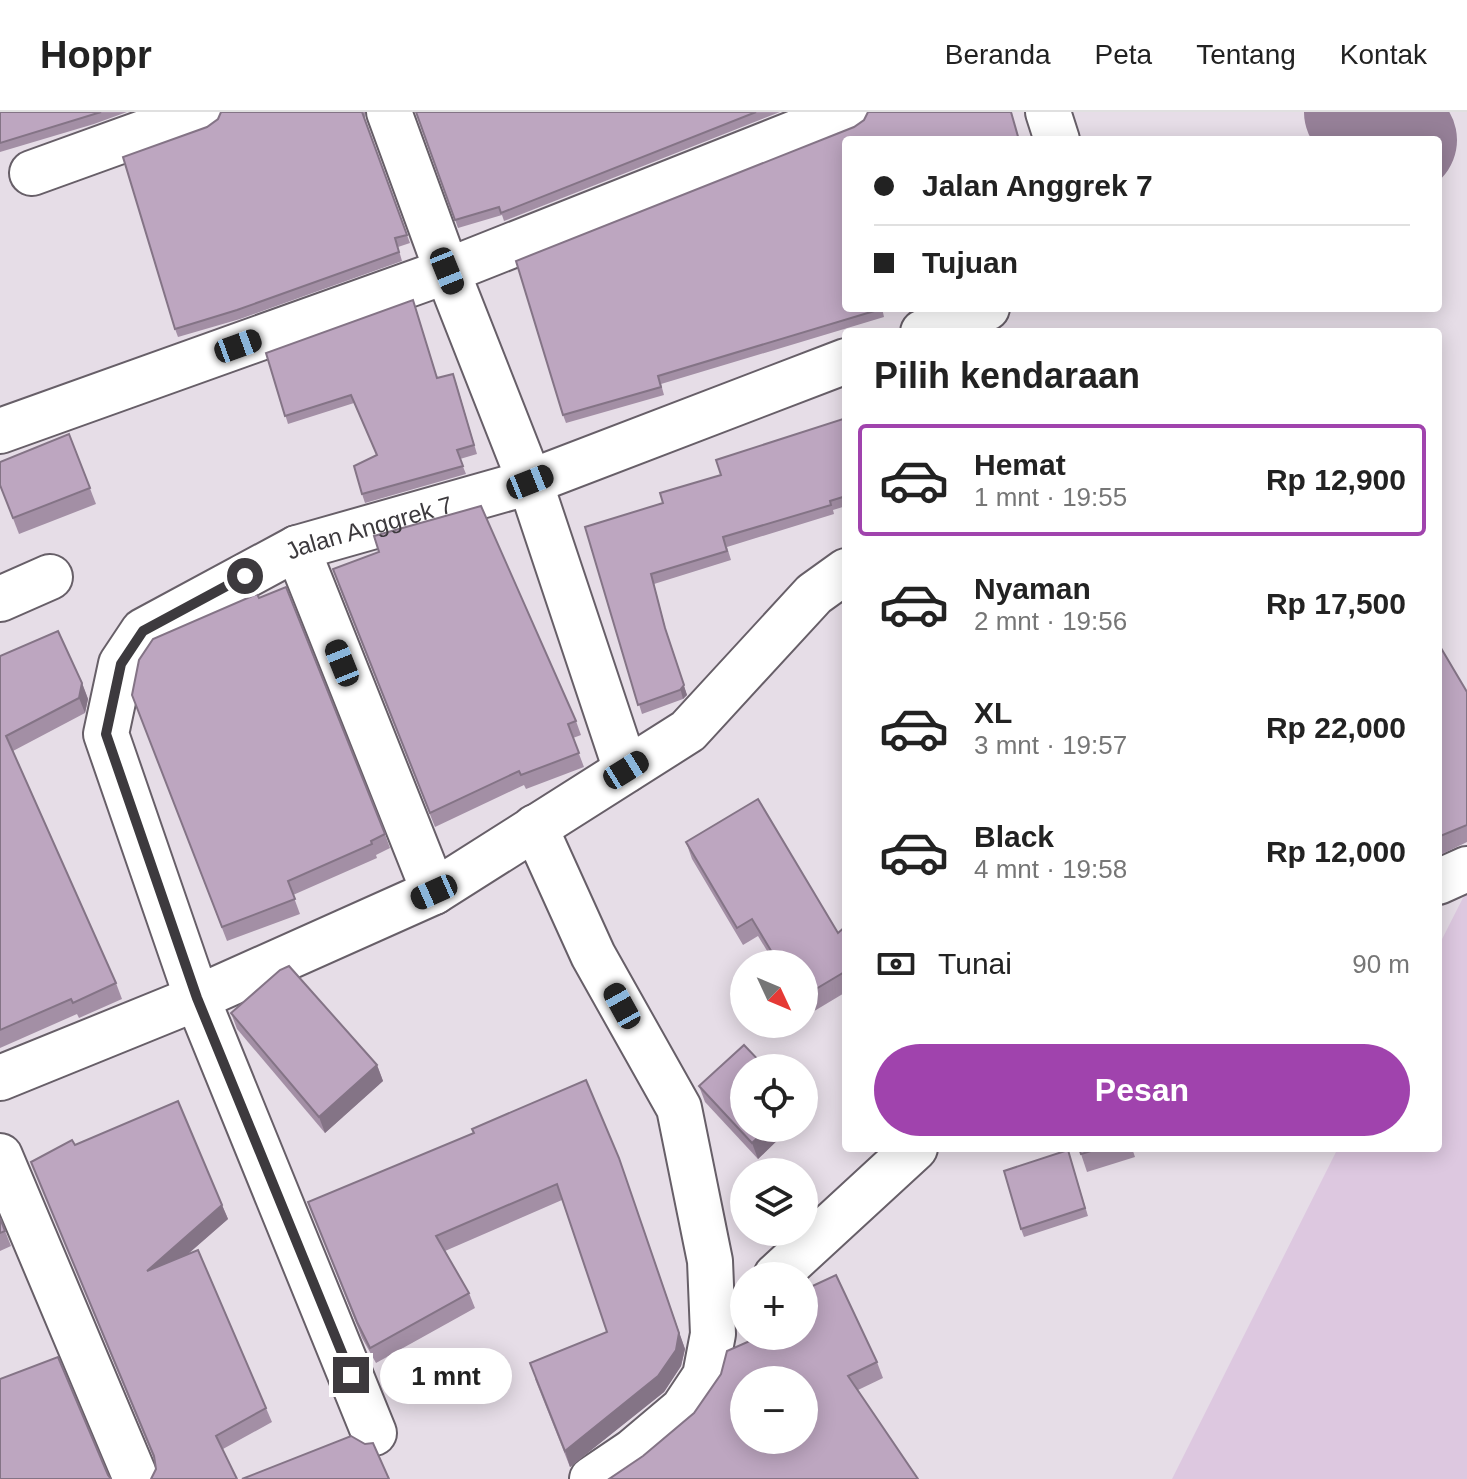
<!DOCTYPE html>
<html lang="id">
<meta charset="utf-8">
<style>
:root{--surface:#fff;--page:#f2f2f2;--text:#222;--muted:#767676;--line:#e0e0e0;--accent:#a043ad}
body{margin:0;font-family:Helvetica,sans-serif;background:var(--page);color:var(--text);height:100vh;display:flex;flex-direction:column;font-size:30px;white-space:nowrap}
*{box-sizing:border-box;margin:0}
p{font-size:26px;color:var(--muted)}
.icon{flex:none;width:44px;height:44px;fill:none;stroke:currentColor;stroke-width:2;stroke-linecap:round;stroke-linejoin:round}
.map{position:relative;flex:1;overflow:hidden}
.panel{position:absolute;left:842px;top:216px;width:600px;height:824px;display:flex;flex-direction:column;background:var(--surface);border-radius:8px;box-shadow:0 4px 20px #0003}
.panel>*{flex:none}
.guide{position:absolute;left:842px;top:24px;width:600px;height:176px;border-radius:8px;box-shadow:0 4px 20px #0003;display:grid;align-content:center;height:176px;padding:0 32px;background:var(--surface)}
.needle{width:52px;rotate:134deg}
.controls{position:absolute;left:730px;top:838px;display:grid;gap:16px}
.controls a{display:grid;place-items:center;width:88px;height:88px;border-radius:50%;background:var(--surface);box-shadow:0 4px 20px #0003;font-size:40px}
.end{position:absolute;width:36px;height:36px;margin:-18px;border:10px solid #3d3a3e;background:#fff;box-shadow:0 0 0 4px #fff}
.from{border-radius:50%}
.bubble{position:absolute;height:56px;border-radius:28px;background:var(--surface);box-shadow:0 4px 20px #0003;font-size:26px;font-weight:800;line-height:56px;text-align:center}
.car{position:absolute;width:24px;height:48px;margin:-24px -12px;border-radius:10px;box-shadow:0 0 6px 2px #0007;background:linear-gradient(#222 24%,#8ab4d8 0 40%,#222 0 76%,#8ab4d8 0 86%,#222 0)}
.guide b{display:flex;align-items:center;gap:28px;height:76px;font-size:30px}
.guide b+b{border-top:2px solid var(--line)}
.guide i{width:20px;height:20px;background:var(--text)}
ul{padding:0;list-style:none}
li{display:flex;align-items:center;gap:24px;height:112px;margin:0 16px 12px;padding:0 16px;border:4px solid transparent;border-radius:8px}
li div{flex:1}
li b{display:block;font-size:30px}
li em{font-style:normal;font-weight:800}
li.current{border-color:var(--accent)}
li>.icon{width:72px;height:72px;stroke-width:1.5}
h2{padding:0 32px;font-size:36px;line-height:96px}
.pay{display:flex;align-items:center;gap:20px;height:88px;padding:0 32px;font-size:30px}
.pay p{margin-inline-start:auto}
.primary-button{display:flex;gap:16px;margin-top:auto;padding:16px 32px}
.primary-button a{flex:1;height:92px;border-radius:48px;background:var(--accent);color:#fff;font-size:32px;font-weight:800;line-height:92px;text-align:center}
header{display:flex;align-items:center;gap:48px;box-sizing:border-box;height:112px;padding:0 40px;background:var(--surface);border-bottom:2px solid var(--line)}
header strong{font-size:38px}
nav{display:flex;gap:44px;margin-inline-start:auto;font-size:28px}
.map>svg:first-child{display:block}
</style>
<header>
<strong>Hoppr</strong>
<nav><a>Beranda</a><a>Peta</a><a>Tentang</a><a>Kontak</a></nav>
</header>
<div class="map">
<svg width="1467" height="1367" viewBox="0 0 1467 1367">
<rect width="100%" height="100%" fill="#e6dde7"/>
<path fill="#ddc8e0" d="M1467,778V1367H1172L1338,1036H1438V835Z"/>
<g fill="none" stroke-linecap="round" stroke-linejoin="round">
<path stroke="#968098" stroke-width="110" d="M1359,0L1402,28"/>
<defs>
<g id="street">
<path d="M389,0L447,159L530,370L626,658"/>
<path d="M1048,0L1057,28"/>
<path d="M32,61L201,0"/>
<path d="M923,220L987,196"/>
<path d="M0,319L447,159L848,0"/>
<path d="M297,436L434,780"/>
<path d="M0,487L50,465"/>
<path d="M535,715L593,843L679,996L710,1149L713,1222L705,1264L683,1297L632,1340L592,1367"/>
<path d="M1438,770L1467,757"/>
<path d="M0,966L197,886L434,780L688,619L814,482L846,459"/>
<path d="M0,1044L136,1367"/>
<path d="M776,1164L915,1036"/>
<path id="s1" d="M374,1321L197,886L106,622L121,552L143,519L297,436L530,370L846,249"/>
</g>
</defs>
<use href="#street" stroke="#675f68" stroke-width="48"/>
<use href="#street" stroke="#fff" stroke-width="44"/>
</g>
<g fill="#a38fa5">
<path d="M0,0H127L94,12L0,40Z"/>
<path d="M221,0H365V8L410,131L398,135L402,149L240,207L178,225L175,217L207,15L218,7Z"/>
<path d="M416,0H780L504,109L502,103L458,116Z"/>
<path d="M864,8L846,196H882L884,205L661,272L664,283L566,311L563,303L854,15Z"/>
<path d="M266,241L456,270L477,342L460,347L466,362L365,391L362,382L377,343L354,291L288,312Z"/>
<path d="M846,306V394L833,398L834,402L727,435L731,448L654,472L668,526L687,583L683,587L642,602L585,415L663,391L721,363Z"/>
<path d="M69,322L96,392L19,422L0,373Z"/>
<path d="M338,472L576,609L581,623L573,626L584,655L526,677L524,673L435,715Z"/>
<path d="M1438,531L1467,580V730L1438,744Z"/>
<path d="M0,544L82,571L88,587L85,601L13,639L116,871L122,887L79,906L77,902L0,936Z"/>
<path d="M132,583L385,722L390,736L376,743L377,746L293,783L300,802L227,829Z"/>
<path d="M686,730L838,821L846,814V880L806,904L804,901V852H775L758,824L743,833L692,747Z"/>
<path d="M231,901L377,953L383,969L325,1021L237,917Z"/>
<path d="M586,968L685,1237L681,1254L664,1280L570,1355L535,1267L607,1220L562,1088L445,1139L469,1181L475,1196L376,1251L362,1226L308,1090L474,1021Z"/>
<path d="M699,974L790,1016L758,1047L705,990Z"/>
<path d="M75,1033L222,1093L228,1107L187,1143L266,1296L272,1310L223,1337L156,1357L154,1347L31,1050Z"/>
<path d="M1079,1036H1132L1135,1045L1087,1060Z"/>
<path d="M1068,1038L1088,1104L1024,1125L1021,1117Z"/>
<path d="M0,1106L11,1134L0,1139Z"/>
<path d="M877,1250L883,1266L858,1278L609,1367Z"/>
</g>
<g fill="#847486">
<path d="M651,462L668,526L687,583L683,587Z"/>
<path d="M82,571L88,587L85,601L79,586Z"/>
<path d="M377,953L383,969L325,1021L319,1005Z"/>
<path d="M768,1016H790L758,1047L752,1031Z"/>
<path d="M619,1046L685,1237L681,1254L664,1280L570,1355L565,1339L658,1264Z"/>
<path d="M222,1093L228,1107L152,1173L147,1159Z"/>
</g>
<g fill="#bda6c0" stroke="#847486" stroke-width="2" fill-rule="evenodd">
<path d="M0,0H101L0,31Z"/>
<path d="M221,0H362L407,123L395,126L399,140L237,198L175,217L123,45L207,15L218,7Z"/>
<path d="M416,0H756L501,101L499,95L455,108Z"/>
<path d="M868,0H1011L1019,28H846V196L881,197L658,264L661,275L563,303L516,149L854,15L864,8Z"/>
<path d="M413,188L437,266L453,262L474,333L457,338L463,354L362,382L354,354L377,343L351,283L285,304L266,241Z"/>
<path d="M846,306V384L830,389L831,393L723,425L727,439L651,462L665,516L684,573L680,578L638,593L585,415L663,391L660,381L721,363L716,348Z"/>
<path d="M69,322L90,376L13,406L0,373V350Z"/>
<path d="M481,394L576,609L568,612L579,641L521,663L519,659L430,701L333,457L379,440L374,424Z"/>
<path d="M286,475L385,722L371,729L372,732L288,769L295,787L222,815L132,583L139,548L153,527L257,482L259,486Z"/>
<path d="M58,519L82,571L79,586L6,624L116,871L73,891L71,887L0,918V544Z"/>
<path d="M1438,531L1467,580V713L1438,725Z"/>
<path d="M758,687L838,821L846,814V859L804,884V852H779L752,807L737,816L686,730Z"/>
<path d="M289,854L377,953L319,1005L231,901L280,858Z"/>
<path d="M744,933L766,956H744V1016H768L752,1031L699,974Z"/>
<path d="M586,968L619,1046L679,1221L676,1238L658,1264L565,1339L530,1251L607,1220L557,1072L436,1124L469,1181L370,1236L357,1210L308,1090L474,1021L472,1017Z"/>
<path d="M178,989L222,1093L147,1159L198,1138L266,1296L216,1324L237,1367H151L156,1357L154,1344L31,1050L72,1028L75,1033Z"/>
<path d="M1079,1036H1101L1081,1042Z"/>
<path d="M1068,1038L1085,1096L1021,1117L1004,1059Z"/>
<path d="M0,1106L5,1119L0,1121Z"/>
<path d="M836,1163L877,1250L848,1264L918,1367H609L643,1344L694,1301L721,1262L727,1239L761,1224H804V1178ZM744,1268H804V1328H744Z"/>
<path d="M58,1245L108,1363L111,1367H0V1267Z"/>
<path d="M351,1324L365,1332L373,1331L389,1367H242Z"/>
</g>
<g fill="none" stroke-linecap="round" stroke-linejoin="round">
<path stroke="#3d3a3e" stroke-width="10" d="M245,464L143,519L121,552L106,622L197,886L351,1263"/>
</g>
<g text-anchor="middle" stroke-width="6" stroke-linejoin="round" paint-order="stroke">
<g font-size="24" fill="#3d3a3e" stroke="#fff">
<text dy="8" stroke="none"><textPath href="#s1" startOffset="1110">Jalan Anggrek 7</textPath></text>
</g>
</g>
</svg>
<div class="controls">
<a><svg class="needle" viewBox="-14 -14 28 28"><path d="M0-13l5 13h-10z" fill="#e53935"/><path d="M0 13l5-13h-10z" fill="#767676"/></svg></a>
<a><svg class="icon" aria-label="locate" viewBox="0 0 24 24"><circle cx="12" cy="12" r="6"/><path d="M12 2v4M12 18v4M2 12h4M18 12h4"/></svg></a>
<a><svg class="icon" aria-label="layers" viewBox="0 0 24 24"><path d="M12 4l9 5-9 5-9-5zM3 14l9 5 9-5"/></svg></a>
<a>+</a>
<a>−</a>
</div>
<i class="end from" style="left:245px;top:464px"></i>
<i class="end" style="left:351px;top:1263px"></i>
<div class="bubble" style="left:380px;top:1236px;width:132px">1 mnt</div>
<i class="car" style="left:447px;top:159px;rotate:158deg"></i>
<i class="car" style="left:238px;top:234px;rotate:70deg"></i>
<i class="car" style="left:530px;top:370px;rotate:68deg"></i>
<i class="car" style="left:342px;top:551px;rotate:338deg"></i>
<i class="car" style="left:626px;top:658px;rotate:58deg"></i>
<i class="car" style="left:434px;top:780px;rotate:246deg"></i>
<i class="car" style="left:622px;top:894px;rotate:331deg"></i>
<div class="guide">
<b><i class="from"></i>Jalan Anggrek 7</b>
<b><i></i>Tujuan</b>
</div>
<section class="panel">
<h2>Pilih kendaraan</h2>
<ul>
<li class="current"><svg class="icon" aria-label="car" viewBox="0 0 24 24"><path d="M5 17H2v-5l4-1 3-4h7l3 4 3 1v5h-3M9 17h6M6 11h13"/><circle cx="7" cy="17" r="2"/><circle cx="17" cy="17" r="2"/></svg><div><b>Hemat</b><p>1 mnt · 19:55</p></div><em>Rp 12,900</em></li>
<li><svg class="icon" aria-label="car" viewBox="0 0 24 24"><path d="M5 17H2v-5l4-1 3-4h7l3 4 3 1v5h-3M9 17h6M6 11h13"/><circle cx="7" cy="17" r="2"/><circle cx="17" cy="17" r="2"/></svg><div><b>Nyaman</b><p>2 mnt · 19:56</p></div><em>Rp 17,500</em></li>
<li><svg class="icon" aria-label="car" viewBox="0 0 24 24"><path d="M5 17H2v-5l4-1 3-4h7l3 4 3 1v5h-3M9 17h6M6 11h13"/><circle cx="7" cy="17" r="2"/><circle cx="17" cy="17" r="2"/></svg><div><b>XL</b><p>3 mnt · 19:57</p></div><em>Rp 22,000</em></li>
<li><svg class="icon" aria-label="car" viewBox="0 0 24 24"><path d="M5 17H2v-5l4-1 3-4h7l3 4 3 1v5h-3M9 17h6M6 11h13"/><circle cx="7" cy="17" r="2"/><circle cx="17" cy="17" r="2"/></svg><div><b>Black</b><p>4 mnt · 19:58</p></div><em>Rp 12,000</em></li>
</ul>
<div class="pay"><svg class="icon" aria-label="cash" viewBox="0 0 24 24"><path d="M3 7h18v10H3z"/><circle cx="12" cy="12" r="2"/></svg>Tunai<p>90 m</p></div>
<div class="primary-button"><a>Pesan</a></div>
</section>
</div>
